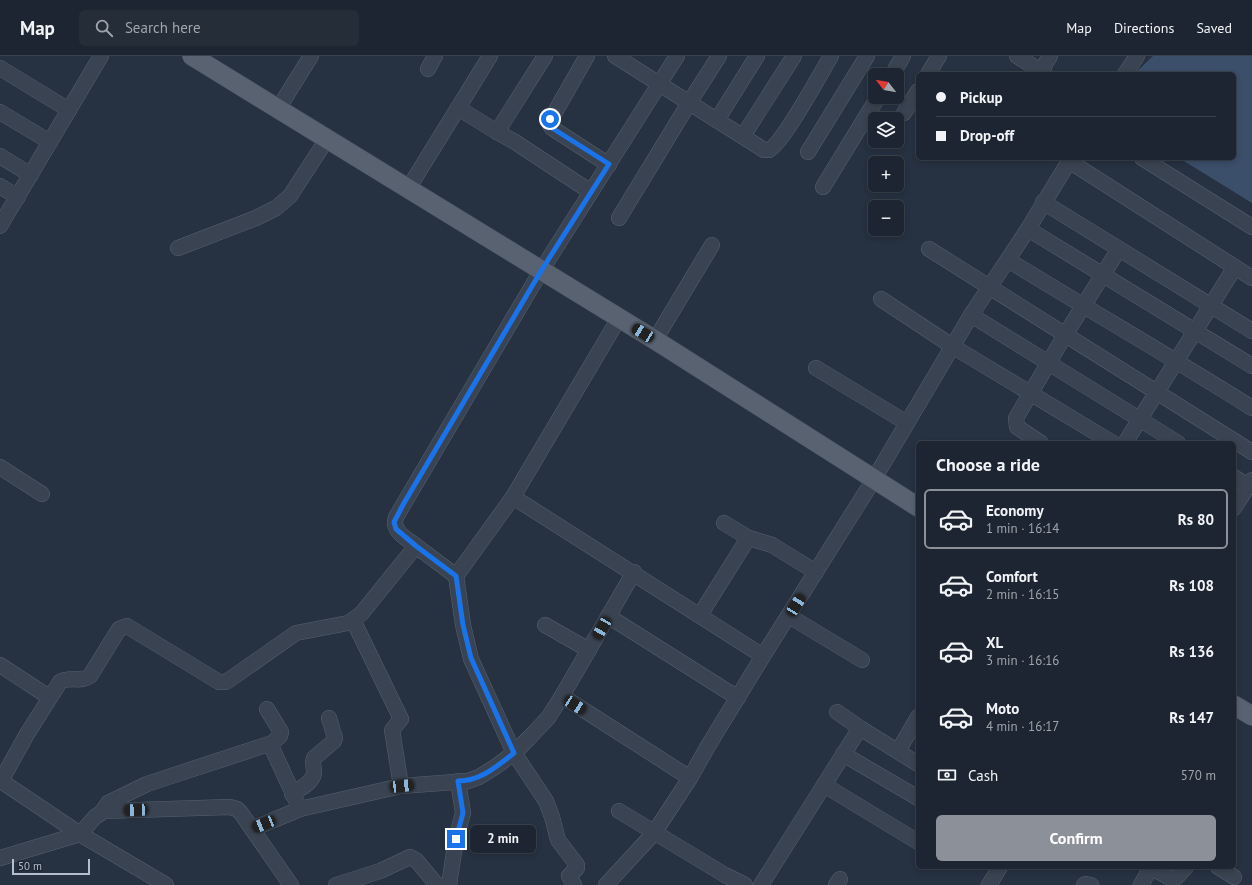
<!DOCTYPE html>
<meta charset="utf-8">
<style>
:root{--surface:#1c2531;--page:#252d39;--text:#f1f3f6;--muted:#a0a5ab;--line:#3a424d;--accent:#8c9099}
body{margin:0;font-family:"PT Sans",sans-serif;background:var(--page);color:var(--text);height:100vh;display:flex;flex-direction:column;font-size:15px;white-space:nowrap}
*{box-sizing:border-box;margin:0}
p{font-size:13px;color:var(--muted)}
.icon{flex:none;width:22px;height:22px;fill:none;stroke:currentColor;stroke-width:2;stroke-linecap:round;stroke-linejoin:round}
.map{position:relative;flex:1;overflow:hidden}
.panel{position:absolute;left:916px;top:385px;width:320px;height:428px;display:flex;flex-direction:column;background:var(--surface);border-radius:6px;box-shadow:0 2px 6px #0003,0 0 0 1px var(--line)}
.panel>*{flex:none}
.hud{position:absolute;left:916px;top:16px;width:320px;height:88px;border-radius:6px;box-shadow:0 2px 6px #0003,0 0 0 1px var(--line);display:grid;align-content:center;height:88px;padding:0 20px;background:var(--surface)}
.needle{width:26px;rotate:301deg}
.controls{position:absolute;left:868px;top:12px;display:grid;gap:8px}
.controls a{display:grid;place-items:center;width:36px;height:36px;border-radius:6px;background:var(--surface);box-shadow:0 2px 6px #0003,0 0 0 1px var(--line);font-size:20px}
.scale{position:absolute;left:12px;bottom:10px;width:78px;box-sizing:border-box;padding-left:4px;border:2px solid #b7becb;border-top:0;font-size:11px;line-height:14px;white-space:nowrap;color:#b7becb;-webkit-text-stroke:3px #1f2836;paint-order:stroke}
.end{position:absolute;width:18px;height:18px;margin:-9px;border:5px solid #1a73e8;background:#fff;box-shadow:0 0 0 2px #fff}
.from{border-radius:50%}
.bubble{position:absolute;height:28px;border-radius:6px;background:var(--surface);box-shadow:0 2px 6px #0003,0 0 0 1px var(--line);font-size:13px;font-weight:700;line-height:28px;text-align:center}
.car{position:absolute;width:12px;height:24px;margin:-12px -6px;border-radius:5px;box-shadow:0 0 3px 1px #0007;background:linear-gradient(#222 24%,#8ab4d8 0 40%,#222 0 76%,#8ab4d8 0 86%,#222 0)}
.hud b{display:flex;align-items:center;gap:14px;height:38px;font-size:15px}
.hud b+b{border-top:1px solid var(--line)}
.hud i{width:10px;height:10px;background:var(--text)}
ul{padding:0;list-style:none}
li{display:flex;align-items:center;gap:12px;height:60px;margin:0 8px 6px;padding:0 12px;border:2px solid transparent;border-radius:6px}
li div{flex:1}
li b{display:block;font-size:15px}
li em{font-style:normal;font-weight:700}
li.active{border-color:var(--accent)}
li>.icon{width:36px;height:36px;stroke-width:1.5}
h2{padding:0 20px;font-size:18px;line-height:48px}
.pay{display:flex;align-items:center;gap:10px;height:44px;padding:0 20px;font-size:15px}
.pay p{margin-inline-start:auto}
.button{display:flex;gap:8px;margin-top:auto;padding:8px 20px}
.button a{flex:1;height:46px;border-radius:6px;background:var(--accent);color:#fff;font-size:16px;font-weight:700;line-height:46px;text-align:center}
header{display:flex;align-items:center;gap:24px;box-sizing:border-box;height:56px;padding:0 20px;background:var(--surface);border-bottom:1px solid var(--line)}
header strong{font-size:19px}
nav{display:flex;gap:22px;margin-inline-start:auto;font-size:14px}
.search{width:280px;height:36px;background:var(--page);display:flex;align-items:center;gap:10px;box-sizing:border-box;padding:0 14px;border-radius:6px;color:var(--muted);font-size:15px}
.map>svg:first-child{display:block}
</style>
<header>
<strong>Map</strong>
<div class="search"><svg class="icon" aria-label="search" viewBox="0 0 24 24"><circle cx="10" cy="10" r="6"/><path d="M15 15l6 6"/></svg>Search here</div>
<nav><a>Map</a><a>Directions</a><a>Saved</a></nav>
</header>
<div class="map">
<svg width="1252" height="829" viewBox="0 0 1252 829">
<rect width="100%" height="100%" fill="#263141"/>
<path fill="#3b4e6a" d="M1153,0H1252V147L1179,102H1234V18H1134Z"/>
<g fill="none" stroke-linecap="round" stroke-linejoin="round">
<defs>
<g id="minor">
<path d="M587,0L551,63L550,69L552,72L609,109"/>
<path d="M615,0L764,94H769C783,87 821,17 831,0"/>
<path d="M1017,0L1045,18"/>
<path d="M0,12L69,54"/>
<path d="M428,13L435,0"/>
<path d="M928,18L939,0"/>
<path d="M1039,18L1050,0"/>
<path d="M1125,18L1137,0"/>
<path d="M892,19L903,0"/>
<path d="M458,52L497,76L515,86L591,136"/>
<path d="M278,53L311,0"/>
<path d="M0,56L50,86"/>
<path d="M904,57L918,35"/>
<path d="M717,64L757,0"/>
<path d="M497,76L545,0"/>
<path d="M743,80L794,0"/>
<path d="M808,96L867,0"/>
<path d="M0,100L31,119"/>
<path d="M1142,102L1252,171"/>
<path d="M1069,105L1252,222"/>
<path d="M0,130L18,141"/>
<path d="M823,131L878,41"/>
<path d="M408,133L490,0"/>
<path d="M1043,146L1252,275"/>
<path d="M619,162L689,47L719,0"/>
<path d="M0,170L101,0"/>
<path d="M1028,173L1252,310"/>
<path d="M178,192L256,162L276,152L290,140L327,83"/>
<path d="M929,193L1252,396"/>
<path d="M1008,204C1089,254 1171,301 1252,352"/>
<path d="M881,243L952,290L1113,387"/>
<path d="M971,259L1178,387"/>
<path d="M655,284L712,189"/>
<path d="M816,312L907,367"/>
<path d="M1041,387L1017,371L1016,362L1065,279L1119,193"/>
<path d="M1125,387L1235,211"/>
<path d="M0,411L42,438"/>
<path d="M1234,421L1248,430"/>
<path d="M513,441L619,262"/>
<path d="M1234,452L1252,424"/>
<path d="M746,481L772,489L816,516"/>
<path d="M416,490C406,482 391,475 396,461L541,215L677,0"/>
<path d="M456,520L463,569L471,603L514,697L546,745L552,761L558,784L577,809V812L569,820L574,829"/>
<path d="M700,559L747,484L744,479L724,467"/>
<path d="M608,560L738,642"/>
<path d="M789,560L862,604"/>
<path d="M353,564L401,663L392,674L401,730"/>
<path d="M545,569L589,594"/>
<path d="M0,609L49,641"/>
<path d="M562,640L690,722"/>
<path d="M267,653L281,676L280,680L272,687V692L300,753"/>
<path d="M837,656L860,672"/>
<path d="M898,695L918,661"/>
<path d="M843,698L918,742"/>
<path d="M824,729L918,786"/>
<path d="M292,738C299,733 315,726 314,715C314,711 312,707 314,702L334,685L335,682L329,662"/>
<path d="M619,755L725,819L745,829"/>
<path d="M101,757L108,747L147,728L272,687"/>
<path d="M252,773L300,753L401,730L468,725L479,721L495,711L514,697L529,682L548,662L562,640L634,516"/>
<path d="M0,802L80,778L95,761L104,755L230,751L237,753L241,757L291,829"/>
<path d="M1150,811L1172,823L1177,821L1186,811"/>
<path d="M1218,811L1234,821"/>
<path d="M166,829L80,778L4,727L2,723L27,678L60,626C69,620 81,627 90,620L119,573L127,570L219,626H226L296,577L348,567L361,558L416,490L456,520L513,441L763,600"/>
<path d="M336,829L380,815L410,801L417,805L437,829"/>
<path d="M449,829L456,783L463,757L458,725"/>
<path d="M606,829L654,777L690,722L708,690L763,600L874,423L971,259L1028,173L1071,102"/>
<path d="M761,829L860,672L918,708"/>
<path d="M836,829L840,823"/>
<path d="M989,829L1000,811"/>
<path d="M1084,829L1086,828L1091,829"/>
<path d="M1141,829L1151,811"/>
</g>
<g id="major">
<path d="M192,0L655,284L918,451"/>
<path d="M1234,649L1252,660"/>
</g>
</defs>
<use href="#minor" stroke="#58616e" stroke-width="16"/>
<use href="#major" stroke="#444c5a" stroke-width="20"/>
<use href="#minor" stroke="#3a4351" stroke-width="15"/>
<use href="#major" stroke="#586271" stroke-width="19"/>
</g>
<g fill="none" stroke-linecap="round" stroke-linejoin="round">
<path stroke="#1a73e8" stroke-width="5" d="M456,783L463,757L458,725C481,725 497,710 514,697L471,602L463,569L456,520L416,490L396,473L394,466L404,447L541,215L609,108L552,72L550,69V63"/>
</g>
</svg>
<div class="controls">
<a><svg class="needle" viewBox="-14 -14 28 28"><path d="M0-13l5 13h-10z" fill="#e53935"/><path d="M0 13l5-13h-10z" fill="#a0a5ab"/></svg></a>
<a><svg class="icon" aria-label="layers" viewBox="0 0 24 24"><path d="M12 4l9 5-9 5-9-5zM3 14l9 5 9-5"/></svg></a>
<a>+</a>
<a>−</a>
</div>
<div class="scale">50 m</div>
<i class="end from" style="left:550px;top:63px"></i>
<i class="end" style="left:456px;top:783px"></i>
<div class="bubble" style="left:470px;top:769px;width:66px">2 min</div>
<i class="car" style="left:643px;top:277px;rotate:301deg"></i>
<i class="car" style="left:796px;top:549px;rotate:32deg"></i>
<i class="car" style="left:602px;top:572px;rotate:210deg"></i>
<i class="car" style="left:575px;top:649px;rotate:123deg"></i>
<i class="car" style="left:402px;top:730px;rotate:84deg"></i>
<i class="car" style="left:136px;top:754px;rotate:268deg"></i>
<i class="car" style="left:264px;top:768px;rotate:248deg"></i>
<div class="hud">
<b><i class="from"></i>Pickup</b>
<b><i></i>Drop-off</b>
</div>
<section class="panel">
<h2>Choose a ride</h2>
<ul>
<li class="active"><svg class="icon" aria-label="car" viewBox="0 0 24 24"><path d="M5 17H2v-5l4-1 3-4h7l3 4 3 1v5h-3M9 17h6M6 11h13"/><circle cx="7" cy="17" r="2"/><circle cx="17" cy="17" r="2"/></svg><div><b>Economy</b><p>1 min · 16:14</p></div><em>Rs 80</em></li>
<li><svg class="icon" aria-label="car" viewBox="0 0 24 24"><path d="M5 17H2v-5l4-1 3-4h7l3 4 3 1v5h-3M9 17h6M6 11h13"/><circle cx="7" cy="17" r="2"/><circle cx="17" cy="17" r="2"/></svg><div><b>Comfort</b><p>2 min · 16:15</p></div><em>Rs 108</em></li>
<li><svg class="icon" aria-label="car" viewBox="0 0 24 24"><path d="M5 17H2v-5l4-1 3-4h7l3 4 3 1v5h-3M9 17h6M6 11h13"/><circle cx="7" cy="17" r="2"/><circle cx="17" cy="17" r="2"/></svg><div><b>XL</b><p>3 min · 16:16</p></div><em>Rs 136</em></li>
<li><svg class="icon" aria-label="car" viewBox="0 0 24 24"><path d="M5 17H2v-5l4-1 3-4h7l3 4 3 1v5h-3M9 17h6M6 11h13"/><circle cx="7" cy="17" r="2"/><circle cx="17" cy="17" r="2"/></svg><div><b>Moto</b><p>4 min · 16:17</p></div><em>Rs 147</em></li>
</ul>
<div class="pay"><svg class="icon" aria-label="cash" viewBox="0 0 24 24"><path d="M3 7h18v10H3z"/><circle cx="12" cy="12" r="2"/></svg>Cash<p>570 m</p></div>
<div class="button"><a>Confirm</a></div>
</section>
</div>
